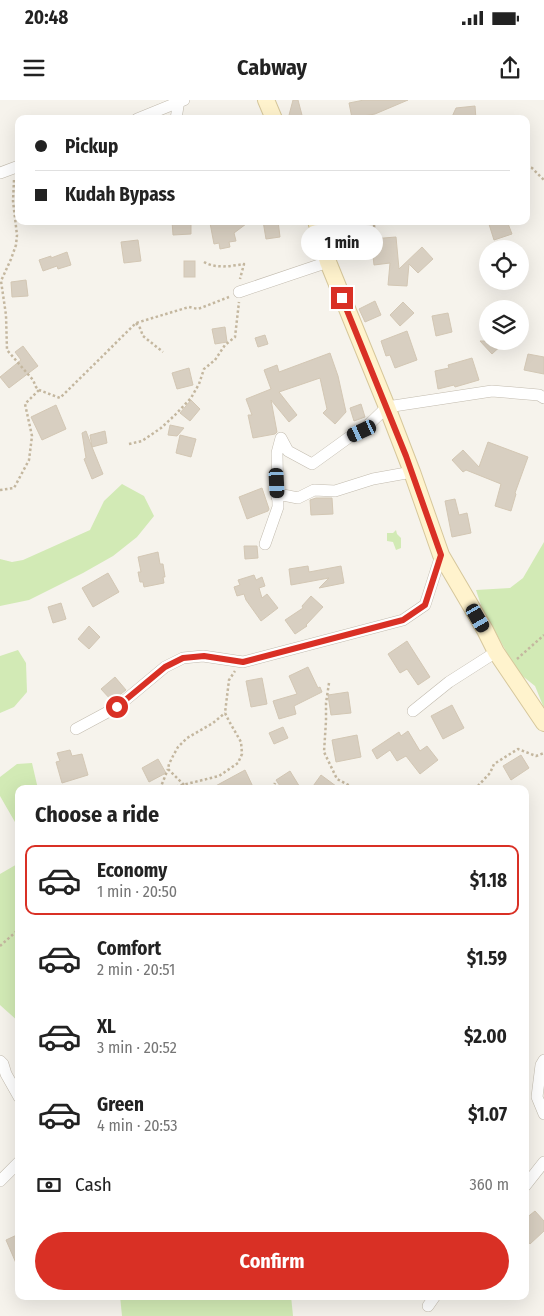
<!DOCTYPE html>
<meta charset="utf-8">
<style>
:root{--surface:#fff;--page:#f6f6f6;--text:#222;--muted:#767676;--line:#e0e0e0;--accent:#d93025}
body{margin:0;font-family:"Fira Sans Condensed",sans-serif;background:var(--page);color:var(--text);height:100vh;display:flex;flex-direction:column;font-size:19px;white-space:nowrap}
*{box-sizing:border-box;margin:0}
p{font-size:16px;color:var(--muted)}
.icon{flex:none;width:28px;height:28px;fill:none;stroke:currentColor;stroke-width:2;stroke-linecap:round;stroke-linejoin:round}
.map{position:relative;flex:1;overflow:hidden}
.details{position:absolute;left:15px;top:685px;width:514px;height:515px;display:flex;flex-direction:column;background:var(--surface);border-radius:10px;box-shadow:0 5px 20px #0002}
.details>*{flex:none}
.guide{position:absolute;left:15px;top:15px;width:515px;height:110px;border-radius:10px;box-shadow:0 5px 20px #0002;display:grid;align-content:center;height:110px;padding:0 20px;background:var(--surface)}
.tools{position:absolute;left:479px;top:140px;display:grid;gap:10px}
.tools a{display:grid;place-items:center;width:50px;height:50px;border-radius:50%;background:var(--surface);box-shadow:0 5px 20px #0002;font-size:25px}
.end{position:absolute;width:22px;height:22px;margin:-11px;border:6px solid #d93025;background:#fff;box-shadow:0 0 0 2px #fff}
.from{border-radius:50%}
.bubble{position:absolute;height:35px;border-radius:18px;background:var(--surface);box-shadow:0 5px 20px #0002;font-size:16px;font-weight:700;line-height:35px;text-align:center}
.car{position:absolute;width:15px;height:30px;margin:-15px -8px;border-radius:6px;box-shadow:0 0 4px 1px #0007;background:linear-gradient(#222 24%,#8ab4d8 0 40%,#222 0 76%,#8ab4d8 0 86%,#222 0)}
.guide b{display:flex;align-items:center;gap:18px;height:48px;font-size:19px}
.guide b+b{border-top:1px solid var(--line)}
.guide i{width:12px;height:12px;background:var(--text)}
ul{padding:0;list-style:none}
li{display:flex;align-items:center;gap:15px;height:70px;margin:0 10px 8px;padding:0 10px;border:2px solid transparent;border-radius:10px}
li div{flex:1}
li b{display:block;font-size:19px}
li em{font-style:normal;font-weight:700}
li.on{border-color:var(--accent)}
li>.icon{width:45px;height:45px;stroke-width:1.5}
h2{padding:0 20px;font-size:22px;line-height:60px}
.pay{display:flex;align-items:center;gap:12px;height:55px;padding:0 20px;font-size:19px}
.pay p{margin-inline-start:auto}
.action{display:flex;gap:10px;margin-top:auto;padding:10px 20px}
.action a{flex:1;height:58px;border-radius:30px;background:var(--accent);color:#fff;font-size:20px;font-weight:700;line-height:58px;text-align:center}
.status{display:flex;justify-content:space-between;align-items:center;height:35px;padding:0 25px;background:var(--surface);direction:ltr}
.status svg{height:14px;fill:currentColor}
header{display:flex;justify-content:space-between;align-items:center;height:65px;padding:0 20px;background:var(--surface);font-size:22px;font-weight:700}
.map>svg:first-child{display:block}
</style>
<div class="status"><b>20:48</b><svg viewBox="0 0 49 12"><path d="M0 12V9h3v3zM5 12V6h3v6zM10 12V3h3v9zM15 12V0h3v12zM26 1h20v11H26zM47 4h2v5h-2z"/></svg></div>
<header><svg class="icon" aria-label="menu" viewBox="0 0 24 24"><path d="M4 6h16M4 12h16M4 18h16"/></svg>Cabway<svg class="icon" aria-label="share" viewBox="0 0 24 24"><path d="M12 15V3M7 8l5-5 5 5M5 13v7h14v-7"/></svg></header>
<div class="map">
<svg width="544" height="1216" viewBox="0 0 544 1216">
<rect width="100%" height="100%" fill="#f6f3ec"/>
<g fill="#d2eab5">
<path d="M122,384L144,396L154,416L137,437L113,456L83,473L29,500L0,506V459L12,462L23,460L90,430L104,401Z"/>
<path d="M396,430L397,434L401,438V448L396,450L393,442L387,441V433H393Z"/>
<path d="M544,442V608L535,586L520,574L511,560L482,508L476,490L510,488L523,478Z"/>
<path d="M18,550L26,563L27,592L14,607L0,613V556Z"/>
<path d="M32,663L38,689H19V729L0,696V677L17,664Z"/>
<path d="M19,763V922L0,905V774Z"/>
<path d="M120,1196H291L293,1216H122Z"/>
</g>
<g fill="#d8cfc1" stroke="#d3c7b4">
<path d="M293,0H298L303,19H288Z"/>
<path d="M364,0H408L375,14L352,18L349,3Z"/>
<path d="M475,6L476,19H451L456,8Z"/>
<path d="M172,121H191V134L173,135Z"/>
<path d="M220,121H250L234,133L236,141L229,142L230,147L220,149L219,143L214,144L210,123Z"/>
<path d="M263,121H278L280,137L266,139Z"/>
<path d="M488,121H507L512,134L494,140Z"/>
<path d="M396,137L399,169L422,147L433,159L418,173L409,164L407,186L388,185L390,163L374,165L371,139Z"/>
<path d="M138,140L141,161L124,163L121,142Z"/>
<path d="M67,152L71,165L58,169L57,166L43,171L39,160L51,156V158Z"/>
<rect x="184" y="161" width="11" height="16"/>
<path d="M26,180L28,196L12,197L11,182Z"/>
<path d="M375,201L381,215L365,222L359,209Z"/>
<path d="M403,202L414,213L400,226L390,215Z"/>
<path d="M448,213L452,232L436,236L432,216Z"/>
<path d="M225,227L227,242L215,244L212,229Z"/>
<path d="M407,231L417,260L395,268L390,255L386,256L381,241Z"/>
<path d="M265,235L268,244L258,247L255,238Z"/>
<path d="M480,241H506L492,254Z"/>
<path d="M23,246L38,266L9,288L0,277L21,260L15,252Z"/>
<path d="M330,253L338,276L346,312L335,324L323,313L327,309L320,278L279,292L297,315L289,322L271,300L277,332L275,334L253,338L248,315H252L246,299L271,289L264,270L277,265L279,272Z"/>
<path d="M528,254L544,257V274L524,270Z"/>
<path d="M472,258L479,280L455,287L454,285L438,289L435,271L449,268L448,265Z"/>
<path d="M189,268L193,285L177,289L172,273Z"/>
<path d="M191,300L200,309L190,321L180,313Z"/>
<path d="M361,304L365,317L354,321L350,308Z"/>
<path d="M56,305L66,329L42,340L31,317Z"/>
<path d="M170,325L184,328L177,336L168,335Z"/>
<path d="M86,331L92,347L90,335L105,331L107,343L92,347L103,374L92,379L84,359L86,358L82,333Z"/>
<path d="M180,335L196,339L191,357L176,353Z"/>
<path d="M488,342L528,357L515,393L516,394L511,411L495,406L501,384L466,370L463,372L452,360L463,350L479,367Z"/>
<path d="M262,388L269,409L268,411L247,419L239,397Z"/>
<path d="M316,398H332L333,414L311,415L310,400Z"/>
<path d="M455,399L459,415L467,413L471,433L452,437L445,401Z"/>
<path d="M244,446H257L258,458L245,459Z"/>
<path d="M158,452L160,464H163L165,477H163L164,483L144,487L143,482H140L138,472H141L138,457Z"/>
<path d="M308,466L309,472L341,466L344,483L319,488L329,478L291,485L289,469Z"/>
<path d="M108,473L119,492L93,507L82,488Z"/>
<path d="M254,475L256,480L262,477L265,486L259,488L262,498L267,494L278,508L261,521L246,500L244,494L237,496L234,487L240,485L238,480Z"/>
<path d="M311,496L323,507L306,525L307,526L295,534L285,520L303,508L302,506Z"/>
<path d="M61,503L66,519L53,523L48,507Z"/>
<path d="M89,526L100,537L89,549L78,539Z"/>
<path d="M407,541L430,577L418,585L407,569L400,573L388,554Z"/>
<path d="M308,567L318,588L320,587L322,592L294,606L296,614L279,619L273,601L297,594L289,576Z"/>
<path d="M115,577L126,590L112,601L101,589Z"/>
<path d="M262,578L267,604L251,607L246,581Z"/>
<path d="M348,592L351,613L331,615L328,595Z"/>
<path d="M452,605L464,628L443,639L431,616Z"/>
<path d="M283,627L288,638L274,644L269,633Z"/>
<path d="M408,631L420,651L427,646L438,660L420,674L406,656L397,661L390,650L377,659L372,650L399,632L401,636Z"/>
<path d="M357,635L361,657L336,662L332,640Z"/>
<path d="M70,650L72,656L82,654L88,675L62,683L56,662L60,661L57,653Z"/>
<path d="M521,655L529,668L511,680L503,666Z"/>
<path d="M158,659L166,673L149,682L142,668Z"/>
<path d="M245,670L254,689H210Z"/>
<path d="M290,671L301,689H282L276,680Z"/>
<path d="M321,675L340,689H311Z"/>
<path d="M535,1111L544,1121V1131L530,1144L525,1138V1119Z"/>
<path d="M19,1134V1170L6,1140Z"/>
</g>
<g fill="none" stroke-linecap="round" stroke-linejoin="round">
<defs>
<g id="street">
<path d="M137,19L184,0"/>
<path d="M176,19L179,0"/>
<path d="M0,73L19,66"/>
<path d="M239,192L328,162"/>
<path d="M277,397L283,395L298,398L314,390L335,391L373,379L412,372"/>
<path d="M265,444L278,407L277,353L281,338L288,351L312,364L348,338L362,331L387,307L492,291L539,295L544,298"/>
<path d="M413,611L449,582L496,552"/>
<path d="M76,629L117,607L165,567L183,558L203,556L243,562L403,520L425,505L441,455"/>
<path d="M544,960L541,965L537,997L544,1014"/>
<path d="M0,961L3,964L6,974L19,997"/>
<path d="M0,1081L19,1062"/>
<path d="M525,1086L544,1062"/>
<path d="M428,1206L435,1196"/>
</g>
<g id="secondary">
<path d="M266,0L274,19"/>
<path d="M316,121L328,162L387,307L412,372L441,455L485,530L496,552L544,623"/>
</g>
</defs>
<use href="#street" stroke="#c2bbae" stroke-width="12"/>
<use href="#secondary" stroke="#d6c79b" stroke-width="18"/>
<g stroke="#c4b79f" stroke-width="2.5" stroke-dasharray="2.5 2.5" stroke-linecap="butt">
<path d="M526,67L532,68L544,80"/>
<path d="M14,80L13,101L17,135L16,145L11,159L1,181L6,215L7,250L33,280L36,287L39,290L60,298L136,223L189,207L198,209L229,197"/>
<path d="M371,121L374,125L375,136"/>
<path d="M331,127L339,129L355,121"/>
<path d="M204,162C216,169 231,166 244,164L240,179"/>
<path d="M136,223L140,228L143,236L163,252"/>
<path d="M129,344L142,341L161,328L175,315L191,298L199,284L204,269L215,260L225,245L235,237L239,202"/>
<path d="M0,390L14,388L29,360L32,336L25,304L39,290"/>
<path d="M517,559L544,535"/>
<path d="M329,583L326,603V621L324,652L337,679L356,689"/>
<path d="M184,685L168,669L169,664L173,656L178,647L187,638L213,623L225,613"/>
<path d="M160,689L168,669"/>
<path d="M166,689L219,676L238,663L242,654L241,642L229,621L225,613L229,580L235,571"/>
<path d="M273,689L275,683"/>
<path d="M465,689L468,687L475,689L490,673L494,664L518,649L536,656L544,653"/>
<path d="M0,846L19,829"/>
</g>
<use href="#street" stroke="#fff" stroke-width="11"/>
<use href="#secondary" stroke="#fff3cd" stroke-width="16"/>
</g>
<g fill="none" stroke-linecap="round" stroke-linejoin="round">
<path stroke="#d93025" stroke-width="6" d="M117,607L165,567L183,558L204,556L243,562L403,520L425,505L441,455L406,356L342,198"/>
</g>
</svg>
<div class="tools">
<a><svg class="icon" aria-label="locate" viewBox="0 0 24 24"><circle cx="12" cy="12" r="6"/><path d="M12 2v4M12 18v4M2 12h4M18 12h4"/></svg></a>
<a><svg class="icon" aria-label="layers" viewBox="0 0 24 24"><path d="M12 4l9 5-9 5-9-5zM3 14l9 5 9-5"/></svg></a>
</div>
<i class="end from" style="left:117px;top:607px"></i>
<i class="end" style="left:342px;top:198px"></i>
<div class="bubble" style="left:301px;top:125px;width:82px">1 min</div>
<i class="car" style="left:362px;top:331px;rotate:245deg"></i>
<i class="car" style="left:277px;top:383px;rotate:177deg"></i>
<i class="car" style="left:478px;top:518px;rotate:150deg"></i>
<div class="guide">
<b><i class="from"></i>Pickup</b>
<b><i></i>Kudah Bypass</b>
</div>
<section class="details">
<h2>Choose a ride</h2>
<ul>
<li class="on"><svg class="icon" aria-label="car" viewBox="0 0 24 24"><path d="M5 17H2v-5l4-1 3-4h7l3 4 3 1v5h-3M9 17h6M6 11h13"/><circle cx="7" cy="17" r="2"/><circle cx="17" cy="17" r="2"/></svg><div><b>Economy</b><p>1 min · 20:50</p></div><em>$1.18</em></li>
<li><svg class="icon" aria-label="car" viewBox="0 0 24 24"><path d="M5 17H2v-5l4-1 3-4h7l3 4 3 1v5h-3M9 17h6M6 11h13"/><circle cx="7" cy="17" r="2"/><circle cx="17" cy="17" r="2"/></svg><div><b>Comfort</b><p>2 min · 20:51</p></div><em>$1.59</em></li>
<li><svg class="icon" aria-label="car" viewBox="0 0 24 24"><path d="M5 17H2v-5l4-1 3-4h7l3 4 3 1v5h-3M9 17h6M6 11h13"/><circle cx="7" cy="17" r="2"/><circle cx="17" cy="17" r="2"/></svg><div><b>XL</b><p>3 min · 20:52</p></div><em>$2.00</em></li>
<li><svg class="icon" aria-label="car" viewBox="0 0 24 24"><path d="M5 17H2v-5l4-1 3-4h7l3 4 3 1v5h-3M9 17h6M6 11h13"/><circle cx="7" cy="17" r="2"/><circle cx="17" cy="17" r="2"/></svg><div><b>Green</b><p>4 min · 20:53</p></div><em>$1.07</em></li>
</ul>
<div class="pay"><svg class="icon" aria-label="cash" viewBox="0 0 24 24"><path d="M3 7h18v10H3z"/><circle cx="12" cy="12" r="2"/></svg>Cash<p>360 m</p></div>
<div class="action"><a>Confirm</a></div>
</section>
</div>
